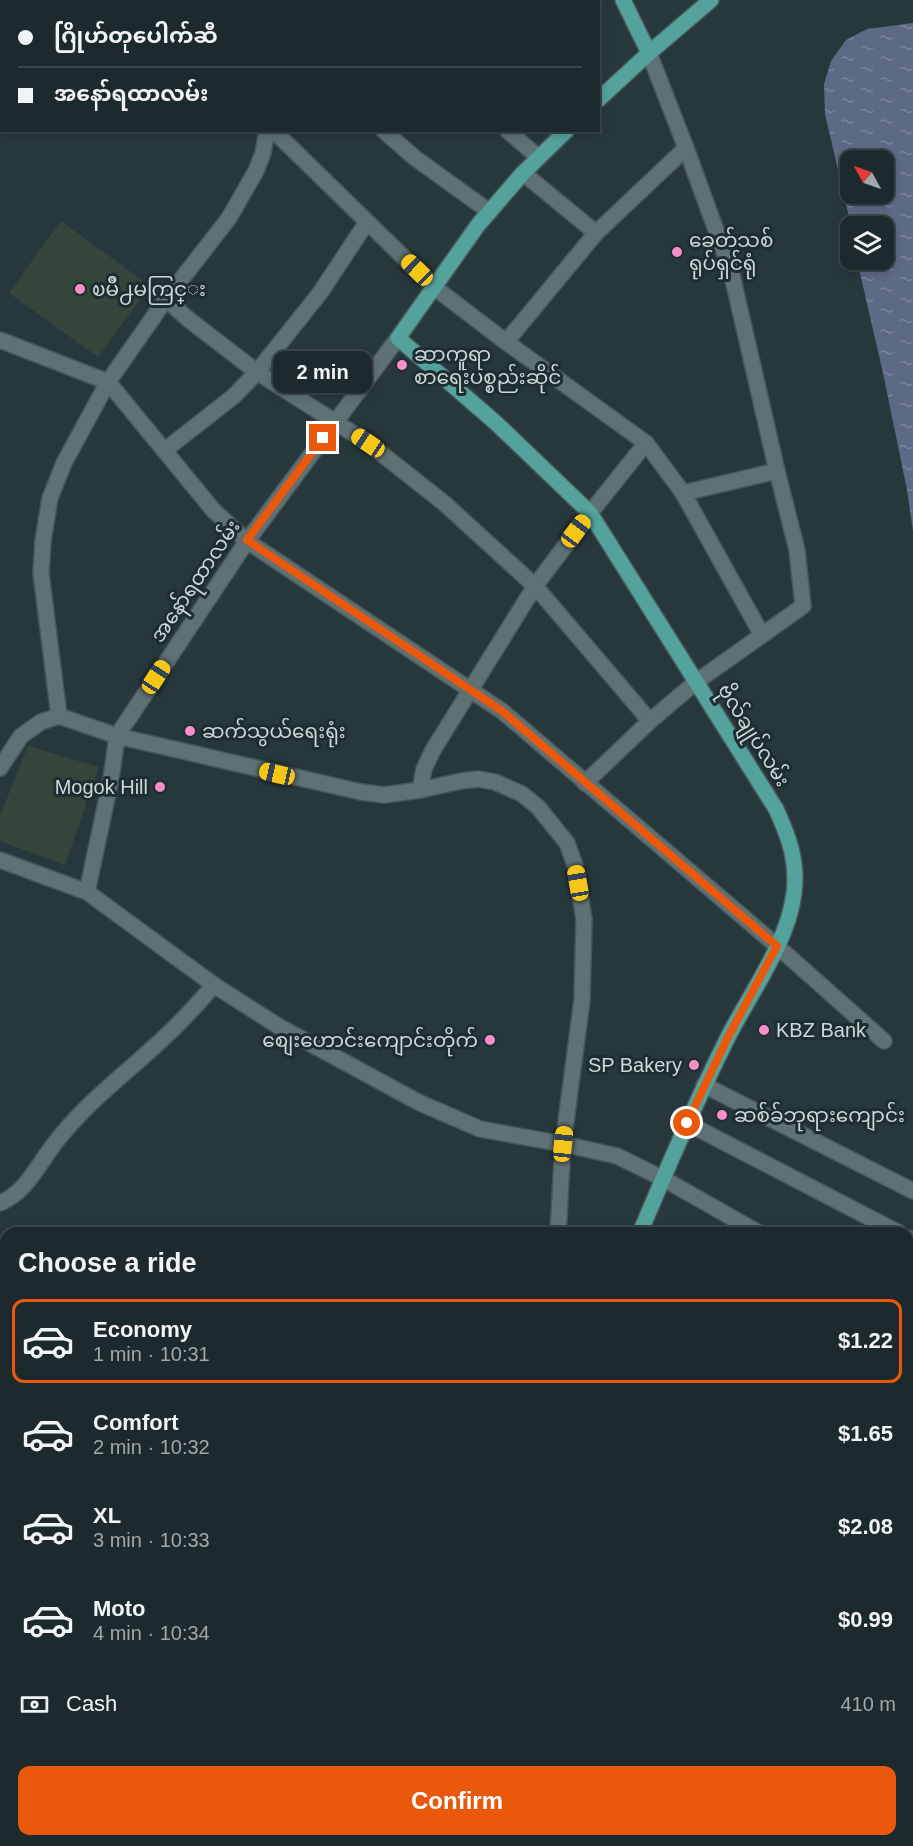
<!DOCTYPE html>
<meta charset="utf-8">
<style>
:root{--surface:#1d2a2d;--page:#253235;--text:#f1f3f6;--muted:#a0a7aa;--line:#3b4649;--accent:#ea580c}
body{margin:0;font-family:Arial,"Noto Sans Myanmar",sans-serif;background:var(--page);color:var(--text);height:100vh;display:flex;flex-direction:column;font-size:22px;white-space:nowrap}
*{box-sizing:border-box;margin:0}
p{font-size:20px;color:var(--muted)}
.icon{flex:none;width:33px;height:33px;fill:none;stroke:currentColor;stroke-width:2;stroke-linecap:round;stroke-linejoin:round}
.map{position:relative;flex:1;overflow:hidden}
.panel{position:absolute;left:0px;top:1227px;width:914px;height:620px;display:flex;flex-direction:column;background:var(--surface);border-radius:18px 18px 0 0;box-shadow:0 3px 9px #0003,0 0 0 2px var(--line)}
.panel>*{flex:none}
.hud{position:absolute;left:0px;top:0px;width:600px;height:132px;box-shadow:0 3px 9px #0003,0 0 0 2px var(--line);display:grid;align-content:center;height:132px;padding:0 18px;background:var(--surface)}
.needle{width:39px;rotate:310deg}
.fabs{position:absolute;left:840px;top:150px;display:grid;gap:12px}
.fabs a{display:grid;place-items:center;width:54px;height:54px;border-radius:12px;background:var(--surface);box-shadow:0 3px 9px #0003,0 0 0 2px var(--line);font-size:30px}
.end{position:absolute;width:27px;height:27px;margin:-14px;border:8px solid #ea580c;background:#fff;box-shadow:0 0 0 3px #fff}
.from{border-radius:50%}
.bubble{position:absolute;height:42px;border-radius:12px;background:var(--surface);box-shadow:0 3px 9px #0003,0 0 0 2px var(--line);font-size:20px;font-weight:700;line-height:42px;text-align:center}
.car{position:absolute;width:18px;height:36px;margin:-18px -9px;border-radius:8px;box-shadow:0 0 4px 2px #0007;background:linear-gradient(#f5c518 24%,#345 0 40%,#f5c518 0 76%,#345 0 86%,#f5c518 0)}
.hud b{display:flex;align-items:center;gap:21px;height:57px;font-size:22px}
.hud b+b{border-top:2px solid var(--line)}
.hud i{width:15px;height:15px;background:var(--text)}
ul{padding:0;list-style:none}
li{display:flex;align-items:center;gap:18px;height:84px;margin:0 12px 9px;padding:0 6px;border:3px solid transparent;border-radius:12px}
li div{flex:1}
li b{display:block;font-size:22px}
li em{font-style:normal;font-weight:700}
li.current{border-color:var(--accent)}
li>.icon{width:54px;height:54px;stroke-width:1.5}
h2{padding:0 18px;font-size:27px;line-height:72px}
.pay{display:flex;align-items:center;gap:15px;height:66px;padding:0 18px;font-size:22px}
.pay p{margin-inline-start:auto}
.primary-button{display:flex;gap:12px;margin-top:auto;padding:12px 18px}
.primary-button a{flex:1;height:69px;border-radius:12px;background:var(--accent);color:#fff;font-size:24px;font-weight:700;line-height:69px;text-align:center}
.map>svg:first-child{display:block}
</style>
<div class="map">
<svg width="913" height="1846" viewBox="0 0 913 1846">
<defs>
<pattern id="water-ripples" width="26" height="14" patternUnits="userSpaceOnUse" patternTransform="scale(1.5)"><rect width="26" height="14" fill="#5d6a86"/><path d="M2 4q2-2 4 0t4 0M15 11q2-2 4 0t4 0" fill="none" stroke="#7a859c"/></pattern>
</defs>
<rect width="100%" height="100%" fill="#27383c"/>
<g fill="#34463b">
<path d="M61,221L150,286L98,357L9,293Z"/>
<path d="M28,746L99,767L65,865L0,841V816Z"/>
</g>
<g fill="url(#water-ripples)" fill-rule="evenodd">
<path d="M913,23V531L907,490L883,373L857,260H884V226H851L825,114L824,84L831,61L846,40L867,29ZM850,160H884V194H850Z"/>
<path d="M913,1324V1656L908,1655V1329Z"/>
</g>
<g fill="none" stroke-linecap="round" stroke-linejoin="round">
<path stroke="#5d6a86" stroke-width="4.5" d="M908,1825L911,1846"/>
<defs>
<g id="minor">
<path d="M155,0L156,2"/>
<path d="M252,0L254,2"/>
<path d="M372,0L374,2"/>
<path d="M201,2L203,0"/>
<path d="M319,2L320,0"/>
<path d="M477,2L479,0"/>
<path d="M273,130L434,287L506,342L646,443L590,513L535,586L433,750L424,769L420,790"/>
<path d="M383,130L415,158L490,212"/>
<path d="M507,130L538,157"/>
<path d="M523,173L596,233"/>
<path d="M166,299L188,319L257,372L368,443L444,503L535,586L650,721"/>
<path d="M0,340L108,382L214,511L247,541L502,711L777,946L884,1041"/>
<path d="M506,342L596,233L686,148"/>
<path d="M646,443L683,493L777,471"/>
<path d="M165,450L234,396L257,372L320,293L367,222"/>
<path d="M683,493L762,635"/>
<path d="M59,716L41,573L43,541L50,498L64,463L108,382L166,299L229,218L256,171L263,153L267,130"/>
<path d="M0,768L21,736L41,722L59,716L117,736L247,541L398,338"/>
<path d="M585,783L650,721L696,682L803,606L797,550L777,471L731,271L686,148L649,53"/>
<path d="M0,860L87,892L214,985L278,1026L418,1102L480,1129L563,1144L617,1156L662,1178L759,1233"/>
<path d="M87,892L111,779L117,736L361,792L384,795L420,790L461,781L478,779L495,782L522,794L538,807L567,843L575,865L584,919L582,1000L563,1144L558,1233"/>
<path d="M704,1085L913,1191"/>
<path d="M687,1123L899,1233"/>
<path d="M0,1203C25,1193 37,1167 52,1147C85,1102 131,1070 170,1032C186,1017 200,1001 214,985"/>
<path d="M908,1238L913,1241"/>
<path d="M0,1299L6,1303"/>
<path d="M754,1840L755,1846"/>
</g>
<g id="major">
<path d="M623,0L649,53"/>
<path d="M598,100L649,53L711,0"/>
<path d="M567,130L523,173L478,225L398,338L496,423L590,513L776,809C789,837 798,862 794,893C788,944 748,996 726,1041C695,1104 667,1168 640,1233"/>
<path d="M908,1767L913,1766"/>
<path d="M520,1846V1840"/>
<path d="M617,1846L638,1840"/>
</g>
</defs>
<use href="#minor" stroke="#48565a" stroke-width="18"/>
<use href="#major" stroke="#48565a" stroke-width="18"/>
<use href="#minor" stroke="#5e7175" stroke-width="15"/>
<use href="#major" stroke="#53a29b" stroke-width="15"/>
</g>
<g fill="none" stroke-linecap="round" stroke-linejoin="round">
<path stroke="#ea580c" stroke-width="8" d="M323,438L247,540L502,711L777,946L727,1039L687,1123"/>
</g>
<g fill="#fa8fc8" stroke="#1d2e31" stroke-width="2">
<circle cx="677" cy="252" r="6"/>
<circle cx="80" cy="289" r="6"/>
<circle cx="402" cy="365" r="6"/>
<circle cx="190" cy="731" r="6"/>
<circle cx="160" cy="787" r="6"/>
<circle cx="764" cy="1030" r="6"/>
<circle cx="490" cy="1040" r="6"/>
<circle cx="694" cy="1065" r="6"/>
<circle cx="722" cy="1115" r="6"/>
</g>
<g text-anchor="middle" stroke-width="6" stroke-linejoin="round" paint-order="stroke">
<g font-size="20" fill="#ccd7d9" stroke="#1d2e31" text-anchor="start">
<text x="689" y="247">ခေတ်သစ်<tspan x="689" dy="23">ရုပ်‌ရှင်ရုံ</tspan></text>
<text x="92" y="296">ၿမိဳ႕မကြင္း</text>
<text x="414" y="361">ဆာကူရာ<tspan x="414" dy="23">စာရေးပစ္စည်းဆိုင်</tspan></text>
<text x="202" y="738">ဆက်သွယ်ရေးရုံး</text>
<text x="148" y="794" text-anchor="end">Mogok Hill</text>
<text x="776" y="1037">KBZ Bank</text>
<text x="478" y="1047" text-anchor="end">စျေးဟောင်းကျောင်းတိုက်</text>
<text x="682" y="1072" text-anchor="end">SP Bakery</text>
<text x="734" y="1122">ဆစ်ခ်ဘုရားကျောင်း</text>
</g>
<g font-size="20" fill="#ccd7d9" stroke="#1d2e31">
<text transform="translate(195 581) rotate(-56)" y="7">အ‌နော်‌ရထာလမ်း</text>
<text transform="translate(754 735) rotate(58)" y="7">ဗိုလ်‌ချုပ်‌လမ်း</text>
</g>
</g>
</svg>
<div class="fabs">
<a><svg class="needle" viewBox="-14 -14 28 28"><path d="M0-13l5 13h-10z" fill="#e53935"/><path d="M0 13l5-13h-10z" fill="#a0a7aa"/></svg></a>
<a><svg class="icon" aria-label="layers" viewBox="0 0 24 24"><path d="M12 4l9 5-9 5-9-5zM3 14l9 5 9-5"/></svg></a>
</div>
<i class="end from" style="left:687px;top:1123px"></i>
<i class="end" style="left:323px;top:438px"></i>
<div class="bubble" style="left:273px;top:351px;width:99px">2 min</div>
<i class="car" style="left:417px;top:270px;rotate:314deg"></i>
<i class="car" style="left:368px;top:443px;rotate:304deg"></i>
<i class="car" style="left:576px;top:531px;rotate:37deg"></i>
<i class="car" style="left:156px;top:677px;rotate:33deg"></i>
<i class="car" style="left:277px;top:774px;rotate:283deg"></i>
<i class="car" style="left:578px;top:883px;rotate:350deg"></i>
<i class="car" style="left:563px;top:1144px;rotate:6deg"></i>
<div class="hud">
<b><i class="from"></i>ဂြိုဟ်တုပေါက်ဆီ</b>
<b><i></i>အ‌နော်‌ရထာလမ်း</b>
</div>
<section class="panel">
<h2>Choose a ride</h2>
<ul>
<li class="current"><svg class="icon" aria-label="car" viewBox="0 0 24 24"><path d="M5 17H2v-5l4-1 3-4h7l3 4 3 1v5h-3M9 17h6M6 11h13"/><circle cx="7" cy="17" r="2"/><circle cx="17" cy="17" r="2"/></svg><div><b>Economy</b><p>1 min · 10:31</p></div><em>$1.22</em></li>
<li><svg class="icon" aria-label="car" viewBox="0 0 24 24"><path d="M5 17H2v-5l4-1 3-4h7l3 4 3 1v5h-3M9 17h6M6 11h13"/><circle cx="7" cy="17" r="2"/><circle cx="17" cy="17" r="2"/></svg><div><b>Comfort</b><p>2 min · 10:32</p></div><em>$1.65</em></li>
<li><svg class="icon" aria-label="car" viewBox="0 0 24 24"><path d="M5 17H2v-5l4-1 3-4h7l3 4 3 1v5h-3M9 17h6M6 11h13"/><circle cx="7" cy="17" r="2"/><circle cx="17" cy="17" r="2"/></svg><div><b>XL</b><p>3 min · 10:33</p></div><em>$2.08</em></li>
<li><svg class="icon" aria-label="car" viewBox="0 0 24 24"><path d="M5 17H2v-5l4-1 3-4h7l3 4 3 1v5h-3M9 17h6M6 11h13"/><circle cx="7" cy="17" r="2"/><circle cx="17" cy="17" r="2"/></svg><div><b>Moto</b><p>4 min · 10:34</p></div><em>$0.99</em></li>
</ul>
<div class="pay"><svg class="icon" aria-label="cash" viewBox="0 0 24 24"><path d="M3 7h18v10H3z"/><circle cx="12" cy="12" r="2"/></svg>Cash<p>410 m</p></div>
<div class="primary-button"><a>Confirm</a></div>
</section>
</div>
